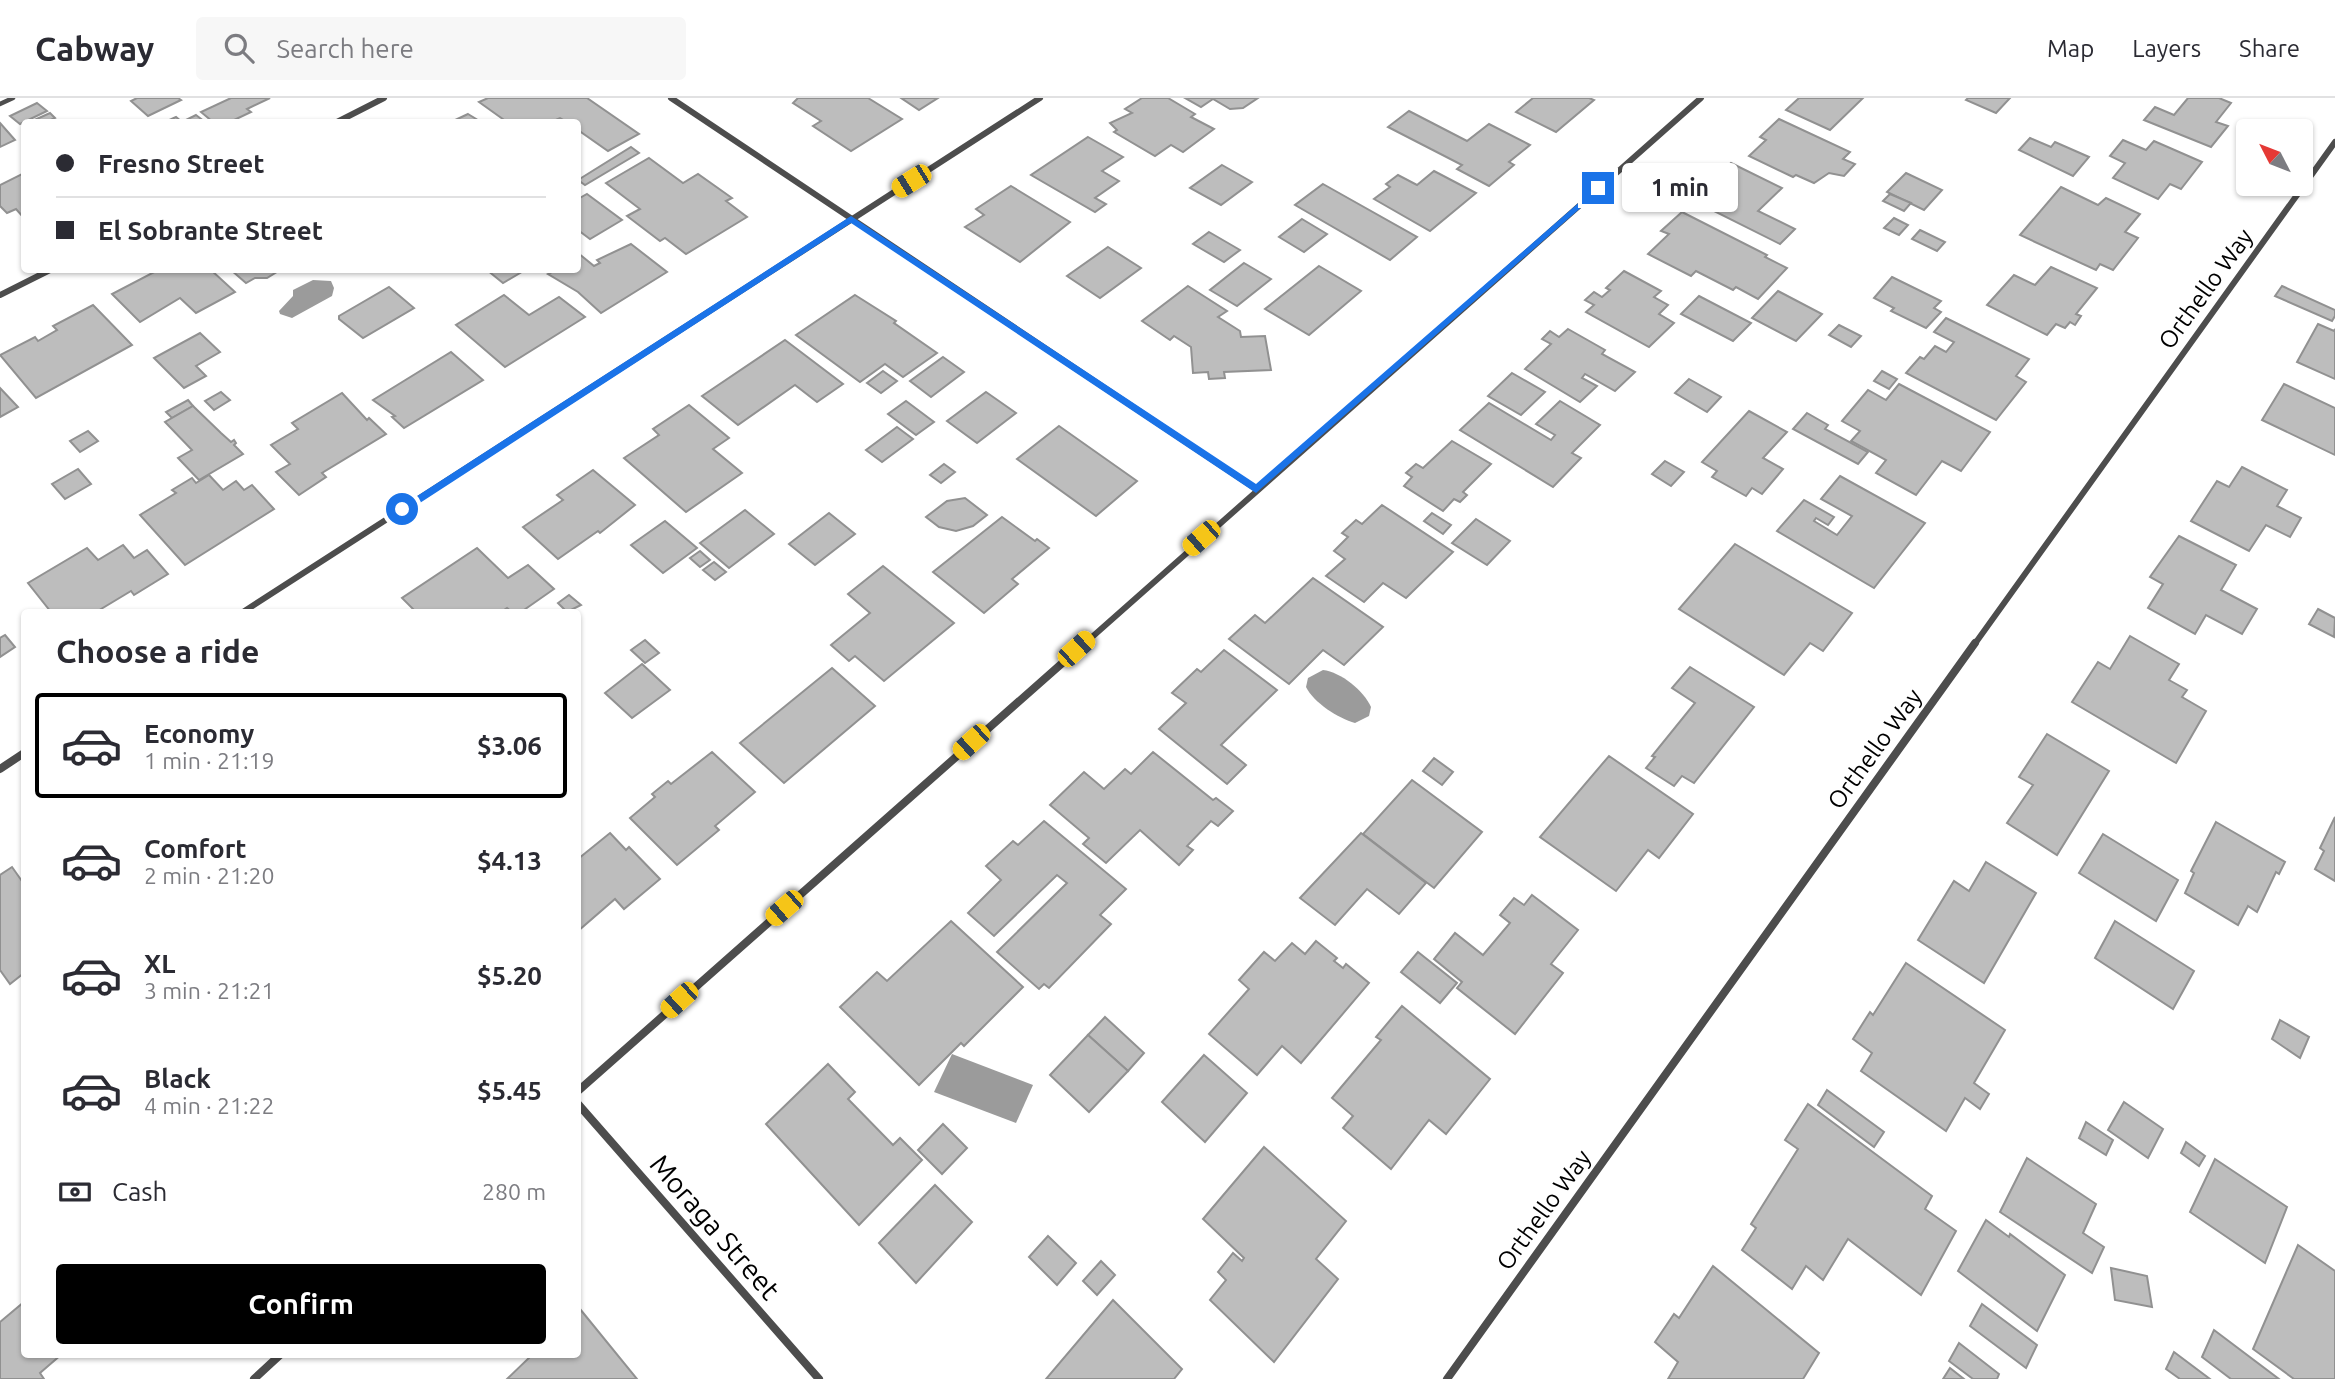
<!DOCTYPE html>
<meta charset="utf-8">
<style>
:root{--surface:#fff;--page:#f7f7f7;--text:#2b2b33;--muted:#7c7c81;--line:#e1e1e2;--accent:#000}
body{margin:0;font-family:Ubuntu,sans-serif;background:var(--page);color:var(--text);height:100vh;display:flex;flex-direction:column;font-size:26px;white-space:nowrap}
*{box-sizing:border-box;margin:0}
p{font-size:23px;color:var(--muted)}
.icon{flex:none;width:38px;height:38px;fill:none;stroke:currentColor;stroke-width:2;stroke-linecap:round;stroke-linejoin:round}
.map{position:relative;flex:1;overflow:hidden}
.side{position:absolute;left:21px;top:511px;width:560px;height:749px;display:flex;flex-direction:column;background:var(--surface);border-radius:7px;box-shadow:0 2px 5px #0004}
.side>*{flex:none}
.guide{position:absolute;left:21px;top:21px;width:560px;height:154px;border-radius:7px;box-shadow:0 2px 5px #0004;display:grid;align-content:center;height:154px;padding:0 35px;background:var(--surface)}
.needle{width:46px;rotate:312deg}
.tools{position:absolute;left:2236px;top:21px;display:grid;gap:14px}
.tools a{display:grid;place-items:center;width:77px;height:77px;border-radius:7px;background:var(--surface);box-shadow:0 2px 5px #0004;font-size:35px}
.end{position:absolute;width:32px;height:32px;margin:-16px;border:9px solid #1a73e8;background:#fff;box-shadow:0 0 0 4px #fff}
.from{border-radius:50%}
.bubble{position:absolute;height:49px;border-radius:7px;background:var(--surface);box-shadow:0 2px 5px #0004;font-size:23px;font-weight:600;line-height:49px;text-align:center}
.car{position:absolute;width:21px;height:42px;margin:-21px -10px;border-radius:9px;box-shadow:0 0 5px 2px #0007;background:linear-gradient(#f5c518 24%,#345 0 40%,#f5c518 0 76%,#345 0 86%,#f5c518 0)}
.guide b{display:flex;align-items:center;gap:24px;height:66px;font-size:26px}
.guide b+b{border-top:2px solid var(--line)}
.guide i{width:18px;height:18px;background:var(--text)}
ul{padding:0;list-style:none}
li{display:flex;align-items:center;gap:21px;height:105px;margin:0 14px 10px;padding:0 21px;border:4px solid transparent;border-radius:7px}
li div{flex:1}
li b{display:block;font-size:26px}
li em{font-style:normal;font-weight:600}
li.on{border-color:var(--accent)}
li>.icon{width:63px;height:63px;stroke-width:1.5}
h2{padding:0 35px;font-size:32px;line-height:84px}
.pay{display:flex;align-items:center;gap:18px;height:77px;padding:0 35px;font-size:26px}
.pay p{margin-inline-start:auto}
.cta{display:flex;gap:14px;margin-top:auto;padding:14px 35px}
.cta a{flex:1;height:80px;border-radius:7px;background:var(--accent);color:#fff;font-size:28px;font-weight:600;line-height:80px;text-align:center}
header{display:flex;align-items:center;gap:42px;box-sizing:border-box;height:98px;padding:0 35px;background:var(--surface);border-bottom:2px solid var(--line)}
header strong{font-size:33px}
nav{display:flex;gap:38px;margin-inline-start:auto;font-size:24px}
.search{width:490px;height:63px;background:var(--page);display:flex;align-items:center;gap:18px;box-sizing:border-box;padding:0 24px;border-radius:7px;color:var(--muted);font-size:26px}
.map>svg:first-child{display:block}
</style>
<header>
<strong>Cabway</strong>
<div class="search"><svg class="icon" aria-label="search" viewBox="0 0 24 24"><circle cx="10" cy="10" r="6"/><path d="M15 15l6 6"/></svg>Search here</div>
<nav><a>Map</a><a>Layers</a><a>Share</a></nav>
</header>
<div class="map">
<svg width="2335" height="1281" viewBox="0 0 2335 1281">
<rect width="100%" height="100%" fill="#fff"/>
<g fill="#9b9b9b">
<path d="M313,182L331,183L334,190L332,198L292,220L280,216L279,213L293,198V192Z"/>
<path d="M1323,572C1341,574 1364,593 1371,609L1369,618L1355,625C1338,620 1314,605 1306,589L1308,580Z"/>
<path d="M952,956L1033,987L1016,1025L934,994Z"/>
</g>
<g fill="#bdbdbd" stroke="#919191" stroke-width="2">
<path d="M137,0H178L181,2L148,18L131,3Z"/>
<path d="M231,0H270L247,11L251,14L230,24H213L201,14Z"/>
<path d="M488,0H587L639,36L608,53L578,32V24H567L560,20L551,24H507L479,4Z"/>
<path d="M798,0H868L902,21L851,53L813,28L821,23L793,5Z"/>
<path d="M901,0H938L919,12Z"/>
<path d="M1142,0H1168L1195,16L1191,19L1214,31L1183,54L1171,47L1155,58L1114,34L1117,32L1110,25L1132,15L1125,11Z"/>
<path d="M1185,0H1258L1243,10L1230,11L1213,1L1201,9Z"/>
<path d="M1533,0H1589L1594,2L1556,34L1516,14Z"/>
<path d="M1799,0H1863L1830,32L1786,12Z"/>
<path d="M1968,0H2010L1996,15L1966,2Z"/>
<path d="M2188,0H2219L2231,5L2216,24L2228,28L2211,49L2144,22L2155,9L2174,17Z"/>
<path d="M37,5L47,13L20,26L10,18Z"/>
<path d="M1409,13L1467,43L1489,26L1530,47L1509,64L1514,67L1489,88L1457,71L1462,67L1388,29Z"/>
<path d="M50,15L55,20L46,24H30Z"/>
<path d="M468,16L481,24H451Z"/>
<path d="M196,17L205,24H165L176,19L182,24Z"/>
<path d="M1779,21L1850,54L1843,61L1855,66L1844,78L1829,75L1814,85L1796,77L1793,79L1749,58L1766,42L1760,39Z"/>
<path d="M0,25L15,42L0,49Z"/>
<path d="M1088,39L1123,59L1102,73L1119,83L1095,100L1106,106L1095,114L1031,77Z"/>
<path d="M2030,40L2051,49L2055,44L2089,59L2073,78L2019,52Z"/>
<path d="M2123,42L2146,52L2154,43L2202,64L2181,91L2170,86L2158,101L2113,80L2125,65L2110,58Z"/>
<path d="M631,49L639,55L585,87L578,82Z"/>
<path d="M649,60L683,85L698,76L732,100L726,103L747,119L686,156L665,140L660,143L627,118L640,111L606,85Z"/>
<path d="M1731,65L1782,90L1758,113L1795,131L1780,146L1700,106L1720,88L1711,83Z"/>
<path d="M1222,67L1252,84L1221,107L1190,90Z"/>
<path d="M1434,73L1476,95L1430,133L1374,101L1390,89L1386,86L1398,77L1417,87Z"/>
<path d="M24,75V120L16,111L7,115L0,108V87Z"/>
<path d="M1906,75L1942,92L1924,112L1887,94Z"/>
<path d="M1323,86L1417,139L1390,162L1295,107Z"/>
<path d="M1011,88L1070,124L1020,164L965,129L984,117L976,111Z"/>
<path d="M2061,89L2098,107L2106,100L2140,116L2125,134L2138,140L2113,172L2100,166L2096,172L2020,137Z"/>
<path d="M587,96L622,122L590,141L578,132V101Z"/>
<path d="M1890,96L1911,105L1904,113L1883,103Z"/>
<path d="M1682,114L1767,157L1765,159L1787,170L1758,201L1736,189L1733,192L1696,173L1691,178L1648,156L1669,136L1661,133Z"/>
<path d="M1894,120L1908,127L1899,137L1884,130Z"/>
<path d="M1302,121L1327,136L1304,154L1279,139Z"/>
<path d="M1920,132L1945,144L1937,153L1912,141Z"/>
<path d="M1209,134L1240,152L1224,164L1193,146Z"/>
<path d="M631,146L667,174L601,215L578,194L548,176L552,174L548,172H578V155L594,168L600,165L597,162Z"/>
<path d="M1108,149L1141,170L1100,200L1067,178Z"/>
<path d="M1244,165L1271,181L1237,208L1210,192Z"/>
<path d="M1319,168L1361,193L1309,237L1265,211Z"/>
<path d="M2051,169L2097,190L2076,216L2081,218L2075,227L2070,224L2065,230L2056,226L2047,237L1987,207L2014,177L2035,187Z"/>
<path d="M158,172H211L235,194L196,215L180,200L140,224L112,196Z"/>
<path d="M231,172H280L267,180H255L246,185Z"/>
<path d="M487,172H525L503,185Z"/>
<path d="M1624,173L1661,193L1654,199L1668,207L1659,216L1674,225L1649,249L1586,214L1594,207L1585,202L1594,194L1602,199L1610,192L1606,190Z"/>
<path d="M1892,179L1941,203L1934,210L1941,214L1926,230L1891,213L1894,210L1874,200Z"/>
<path d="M1188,188L1227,213L1218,219L1240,233L1241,239L1265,238L1271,272L1224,274L1225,280L1209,281L1208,274L1193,275L1191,249L1174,238L1170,242L1142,223Z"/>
<path d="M2282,188L2335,212V218L2332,223L2275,198Z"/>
<path d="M389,189L414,210L363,240L339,221V218Z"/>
<path d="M1778,193L1822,216L1796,243L1752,220Z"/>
<path d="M504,197L529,217L559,199L585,219L505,269L456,227Z"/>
<path d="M855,197L896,223L894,225L937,255L903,279L885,266L860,284L796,237Z"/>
<path d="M1699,198L1751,225L1733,243L1681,216Z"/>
<path d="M93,207L132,247L36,300L0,257L35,239L38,243L57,232L53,228Z"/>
<path d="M1946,220L2029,261L2016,278L2026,284L1996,322L1906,275L1920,259L1924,261L1935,248L1946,254L1954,244L1934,234Z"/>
<path d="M2318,226L2334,233L2335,231V281L2297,264Z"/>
<path d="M1839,227L1861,238L1851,249L1829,237Z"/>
<path d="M1568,231L1605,252L1602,256L1635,274L1615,293L1585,276L1582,280L1597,288L1580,304L1525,271L1551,246L1542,241L1550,233L1559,239Z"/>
<path d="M200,235L220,254L196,268L206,278L184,290L154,260Z"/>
<path d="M785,242L843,286L817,304L795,287L738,327L702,298Z"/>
<path d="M451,254L483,282L404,330L392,319L395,318L373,302Z"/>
<path d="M943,259L964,274L931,299L910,283Z"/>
<path d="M883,273L897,283L881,295L867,285Z"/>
<path d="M1882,273L1897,281L1889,291L1874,283Z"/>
<path d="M1512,275L1545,294L1521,317L1488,298Z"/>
<path d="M1689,281L1721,299L1707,314L1675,295Z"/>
<path d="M1899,286L1990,334L1961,373L1942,363L1916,397L1876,375L1886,362L1851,343L1860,333L1842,323L1868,292L1886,302Z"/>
<path d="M2284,286L2335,310V357L2262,322Z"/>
<path d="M0,290L18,309L0,319Z"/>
<path d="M221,294L230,302L214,312L205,303Z"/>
<path d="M986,294L1016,315L977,345L947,323Z"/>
<path d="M342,295L367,322L369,320L386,336L322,375L326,379L299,397L276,374L290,366L271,347L298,331L292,325Z"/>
<path d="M188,302L193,308L172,320L166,314Z"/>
<path d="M906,303L934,324L916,337L888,316Z"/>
<path d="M1560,303L1600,327L1572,355L1581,360L1553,389L1460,332L1489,305L1551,342L1555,337L1536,326Z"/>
<path d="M689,307L729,340L713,351L742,375L686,414L624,360L659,337L653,331Z"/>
<path d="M193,308L221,335L231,344L234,342L236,345L234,347L243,356L199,382L178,360L192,352L165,324Z"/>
<path d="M1749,313L1787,334L1763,360L1783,371L1762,396L1752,390L1746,398L1712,379L1717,373L1702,364Z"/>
<path d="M1807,315L1828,327L1825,331L1868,354L1858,366L1793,331Z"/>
<path d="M1059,328L1137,383L1096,418L1017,361Z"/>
<path d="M897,329L913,341L882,364L866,352Z"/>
<path d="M88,333L98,343L80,354L70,343Z"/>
<path d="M1452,343L1491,366L1463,394L1467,397L1460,404L1454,401L1443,413L1404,388L1412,379L1406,375L1416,366L1423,370Z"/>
<path d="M1665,363L1684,374L1671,388L1652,376Z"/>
<path d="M944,366L955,374L941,385L930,377Z"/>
<path d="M2242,369L2287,392L2277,408L2301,420L2290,439L2266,427L2249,453L2191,423L2217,383L2229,389Z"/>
<path d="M78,371L91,386L65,401L52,386Z"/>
<path d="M593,372L635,407L600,435L598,433L558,461L523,429L563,402L557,397Z"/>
<path d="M209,377L223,392L236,383L244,392L252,387L274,411L185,467L140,417L176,395L172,392L192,380L196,385Z"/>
<path d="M1840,378L1925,425L1874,490L1777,433L1804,402L1834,419L1828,427L1816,420L1814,423L1837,437L1852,418L1821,401Z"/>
<path d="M965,400L987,417L973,428L956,433L939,429L926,419L947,403Z"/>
<path d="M1382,407L1453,454L1406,500L1383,485L1364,504L1326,478L1345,461L1334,453L1348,439L1342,435L1356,422L1362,426Z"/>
<path d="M745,412L774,436L729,470L700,445Z"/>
<path d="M829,415L855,436L815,467L789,446Z"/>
<path d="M1432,415L1451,427L1443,436L1424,423Z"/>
<path d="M1002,419L1035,443L1037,441L1049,450L1012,481L1018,486L984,515L933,474Z"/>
<path d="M1476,421L1510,443L1487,467L1452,445Z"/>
<path d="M665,423L697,450L663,475L631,447Z"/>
<path d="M2179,438L2236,467L2221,492L2257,511L2242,536L2206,517L2195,536L2148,510L2163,486L2150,479Z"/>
<path d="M1735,446L1852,515L1823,553L1810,545L1784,577L1679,511Z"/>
<path d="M123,447L134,460L147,452L168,476L134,497L131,493L96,514H51L28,485L87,450L98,462Z"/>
<path d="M477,450L508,480L528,467L554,491L521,514H512L507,510L501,514H416L402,500Z"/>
<path d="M700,453L710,462L700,469L690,460Z"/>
<path d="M714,464L726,474L715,482L703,472Z"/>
<path d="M883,468L954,525L884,583L855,558L849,563L831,547L870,515L848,496Z"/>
<path d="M1313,480L1383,529L1344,567L1323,552L1289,586L1229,541L1255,517L1265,525Z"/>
<path d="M569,497L581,507L567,514L558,505Z"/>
<path d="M2318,511L2335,520L2334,539L2309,526Z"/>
<path d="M5,537L15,549L0,559V540Z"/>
<path d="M2130,538L2179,566L2169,582L2187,592L2182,599L2206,613L2176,665L2072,604L2098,564L2110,571Z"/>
<path d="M645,542L659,555L645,565L631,552Z"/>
<path d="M1224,552L1277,592L1221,647L1246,667L1227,686L1159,631L1186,605L1172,595L1197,571L1201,574Z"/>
<path d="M642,566L670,592L632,620L605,595Z"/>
<path d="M1690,569L1754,609L1694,685L1682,678L1674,688L1646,670L1655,659L1652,658L1695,605L1672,590Z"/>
<path d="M832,570L875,608L784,685L740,645Z"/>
<path d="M2047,636L2109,673L2057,757L2007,725L2033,687L2019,679Z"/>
<path d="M712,654L755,694L715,728L719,732L677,767L630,720L655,699L652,696L668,683L671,686Z"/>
<path d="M1153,654L1213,702L1216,700L1233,713L1218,728L1211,723L1187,748L1193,752L1179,767L1140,732L1106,765L1083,746L1089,740L1050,707L1084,674L1104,691L1125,671L1131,676Z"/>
<path d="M1609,658L1693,716L1659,760L1648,752L1616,793L1540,739Z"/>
<path d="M1434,660L1453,674L1442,687L1423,673Z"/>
<path d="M1412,682L1482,734L1434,790L1363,736Z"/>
<path d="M2335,719V783L2315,771L2324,753L2320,750Z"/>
<path d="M1044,723L1126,791L1100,817L1111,826L1049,890L1044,886L1039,891L997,854L1067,785L1057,777L994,838L968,815L1001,782L986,768L1013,743L1018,747Z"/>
<path d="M2216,724L2285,764L2279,776L2276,774L2257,814L2248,808L2238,827L2185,795L2194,775L2191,773Z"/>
<path d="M610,735L626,752L629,749L660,781L624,811L615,801L578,833V761Z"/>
<path d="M1361,735L1426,785L1399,816L1367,791L1335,827L1300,800Z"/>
<path d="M2103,736L2178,782L2156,823L2079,775Z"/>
<path d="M1986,764L2036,795L1984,885L1918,842L1954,783L1969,793Z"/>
<path d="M12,769L24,786V875L10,886L0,872V777Z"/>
<path d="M1532,797L1578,832L1551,866L1563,875L1515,936L1457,890L1462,884L1434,861L1455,835L1483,857L1510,825L1500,817L1514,800L1524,807Z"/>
<path d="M951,823L1023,889L964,948L961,945L919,987L840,909L877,874L887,883Z"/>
<path d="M2115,823L2194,873L2173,911L2095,860Z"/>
<path d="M1316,843L1337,860L1334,863L1343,870L1346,866L1369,885L1301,965L1282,948L1257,977L1209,936L1249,891L1239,882L1264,854L1275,863L1292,845L1305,856Z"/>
<path d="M1418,854L1457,885L1440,905L1401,874Z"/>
<path d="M1906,865L2005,932L1974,985L1989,996L1980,1011L1965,1000L1946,1033L1861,973L1872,955L1853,941L1870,914L1873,917Z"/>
<path d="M1402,908L1490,981L1446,1036L1429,1022L1391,1071L1343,1030L1353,1018L1332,1000L1381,942L1376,939Z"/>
<path d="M1105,919L1144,955L1128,973L1088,937Z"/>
<path d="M2280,922L2309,939L2300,960L2272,941Z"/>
<path d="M1088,937L1128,973L1089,1014L1050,977Z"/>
<path d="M1204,957L1247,995L1205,1044L1162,1004Z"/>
<path d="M828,966L855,994L848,1001L893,1047L900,1040L922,1062L859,1127L766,1026Z"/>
<path d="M1827,992L1884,1034L1874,1049L1818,1007Z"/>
<path d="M2124,1004L2163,1031L2148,1060L2108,1032Z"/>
<path d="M1808,1006L1932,1098L1925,1111L1956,1133L1921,1197L1848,1141L1823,1182L1806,1168L1792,1191L1742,1152L1756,1130L1751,1126L1798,1051L1785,1042Z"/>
<path d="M2086,1024L2113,1042L2106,1057L2079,1040Z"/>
<path d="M943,1026L967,1050L942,1076L918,1052Z"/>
<path d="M2186,1044L2205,1058L2199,1068L2181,1055Z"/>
<path d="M1264,1049L1346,1123L1316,1161L1338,1181L1274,1264L1210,1202L1226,1182L1218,1174L1233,1155L1242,1163L1244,1160L1203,1121Z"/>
<path d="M2027,1060L2096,1106L2083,1135L2104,1149L2092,1175L2000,1114Z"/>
<path d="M2215,1061L2287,1109L2265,1165L2190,1114Z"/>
<path d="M935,1087L972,1124L916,1185L879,1145Z"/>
<path d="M1986,1122L2009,1139L2010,1136L2065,1177L2037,1233L1958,1173Z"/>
<path d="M1048,1138L1076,1165L1057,1187L1029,1159Z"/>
<path d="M2298,1147L2335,1173V1281H2294L2253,1251Z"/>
<path d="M1101,1163L1115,1177L1097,1197L1083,1183Z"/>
<path d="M1713,1168L1819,1255L1803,1281H1668L1678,1264L1655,1244L1674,1216L1679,1220Z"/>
<path d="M2111,1170L2147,1178L2152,1209L2115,1202Z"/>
<path d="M1113,1202L1182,1271L1174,1281H1046Z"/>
<path d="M24,1204V1256H62L40,1275L44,1281H0V1224Z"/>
<path d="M1982,1206L2037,1247L2026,1270L1970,1228Z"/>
<path d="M580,1211L637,1281H507L533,1256H578V1213Z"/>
<path d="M2214,1232L2279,1281H2231L2202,1259Z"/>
<path d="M1959,1245L1999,1276L1997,1281H1973L1949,1263Z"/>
<path d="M2174,1254L2210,1281H2180L2166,1271Z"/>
<path d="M1950,1270L1964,1281H1943Z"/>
</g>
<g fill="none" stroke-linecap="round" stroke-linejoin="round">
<path stroke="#4d4d4d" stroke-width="4.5" d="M0,6L13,0"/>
<g stroke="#4d4d4d" stroke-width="6">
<path d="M671,0L1256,391"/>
<path d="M337,24L384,0"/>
<path d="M0,197L50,172"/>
<path d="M243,514L1040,0"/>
<path d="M1083,547L1701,0"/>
<path d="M1974,547L2335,44"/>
</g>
<g stroke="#4d4d4d" stroke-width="8">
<path d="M0,671L24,655"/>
<path d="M578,993L1085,545"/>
<path d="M578,1006L819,1281"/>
<path d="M254,1281L281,1256"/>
<path d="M1447,1281L1975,545"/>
</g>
</g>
<path fill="#1a73e8" d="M1598,88L1602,90L1601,92L1256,395L851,125L406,414L402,415L397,411L851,118L1256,386Z"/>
<g text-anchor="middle" stroke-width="5" stroke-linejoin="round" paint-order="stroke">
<g font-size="24" fill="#000" stroke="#fff">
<text transform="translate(2206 191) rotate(-54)" y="8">Orthello Way</text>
<text transform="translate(1875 651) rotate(-54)" y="8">Orthello Way</text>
<text transform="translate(1544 1112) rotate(-54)" y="8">Orthello Way</text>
</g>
<g font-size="28" fill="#000" stroke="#fff">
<text transform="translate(715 1129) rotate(49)" y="10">Moraga Street</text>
</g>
</g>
</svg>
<div class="tools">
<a><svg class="needle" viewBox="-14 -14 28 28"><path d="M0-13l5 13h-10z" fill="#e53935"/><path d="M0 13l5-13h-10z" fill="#7c7c81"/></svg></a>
</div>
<i class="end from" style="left:402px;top:411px"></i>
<i class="end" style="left:1598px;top:90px"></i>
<div class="bubble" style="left:1622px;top:65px;width:116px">1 min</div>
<i class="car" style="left:911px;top:83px;rotate:238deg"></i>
<i class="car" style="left:1201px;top:440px;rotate:229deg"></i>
<i class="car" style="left:1076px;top:551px;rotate:48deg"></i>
<i class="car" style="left:971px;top:644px;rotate:228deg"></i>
<i class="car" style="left:784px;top:810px;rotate:229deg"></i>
<i class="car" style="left:679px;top:902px;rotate:228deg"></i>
<div class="guide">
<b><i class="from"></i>Fresno Street</b>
<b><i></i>El Sobrante Street</b>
</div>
<section class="side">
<h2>Choose a ride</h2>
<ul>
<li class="on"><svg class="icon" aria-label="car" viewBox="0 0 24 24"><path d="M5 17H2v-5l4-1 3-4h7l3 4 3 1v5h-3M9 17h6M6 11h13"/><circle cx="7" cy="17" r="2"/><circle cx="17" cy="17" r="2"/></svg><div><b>Economy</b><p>1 min · 21:19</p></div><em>$3.06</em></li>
<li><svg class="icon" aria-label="car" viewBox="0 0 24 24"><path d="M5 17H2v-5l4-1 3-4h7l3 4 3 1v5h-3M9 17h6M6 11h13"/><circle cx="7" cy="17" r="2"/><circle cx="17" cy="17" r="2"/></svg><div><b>Comfort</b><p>2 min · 21:20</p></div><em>$4.13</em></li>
<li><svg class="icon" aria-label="car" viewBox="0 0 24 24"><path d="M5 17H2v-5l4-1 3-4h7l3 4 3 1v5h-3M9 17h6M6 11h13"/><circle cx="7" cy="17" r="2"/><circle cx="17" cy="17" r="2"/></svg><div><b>XL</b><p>3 min · 21:21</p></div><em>$5.20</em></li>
<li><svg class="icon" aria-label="car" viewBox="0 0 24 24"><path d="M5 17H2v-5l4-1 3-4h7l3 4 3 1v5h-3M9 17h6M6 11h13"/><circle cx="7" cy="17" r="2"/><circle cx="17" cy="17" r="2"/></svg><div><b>Black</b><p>4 min · 21:22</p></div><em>$5.45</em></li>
</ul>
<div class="pay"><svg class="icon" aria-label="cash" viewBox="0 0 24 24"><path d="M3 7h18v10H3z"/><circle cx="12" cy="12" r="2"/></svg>Cash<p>280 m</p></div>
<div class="cta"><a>Confirm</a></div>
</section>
</div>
